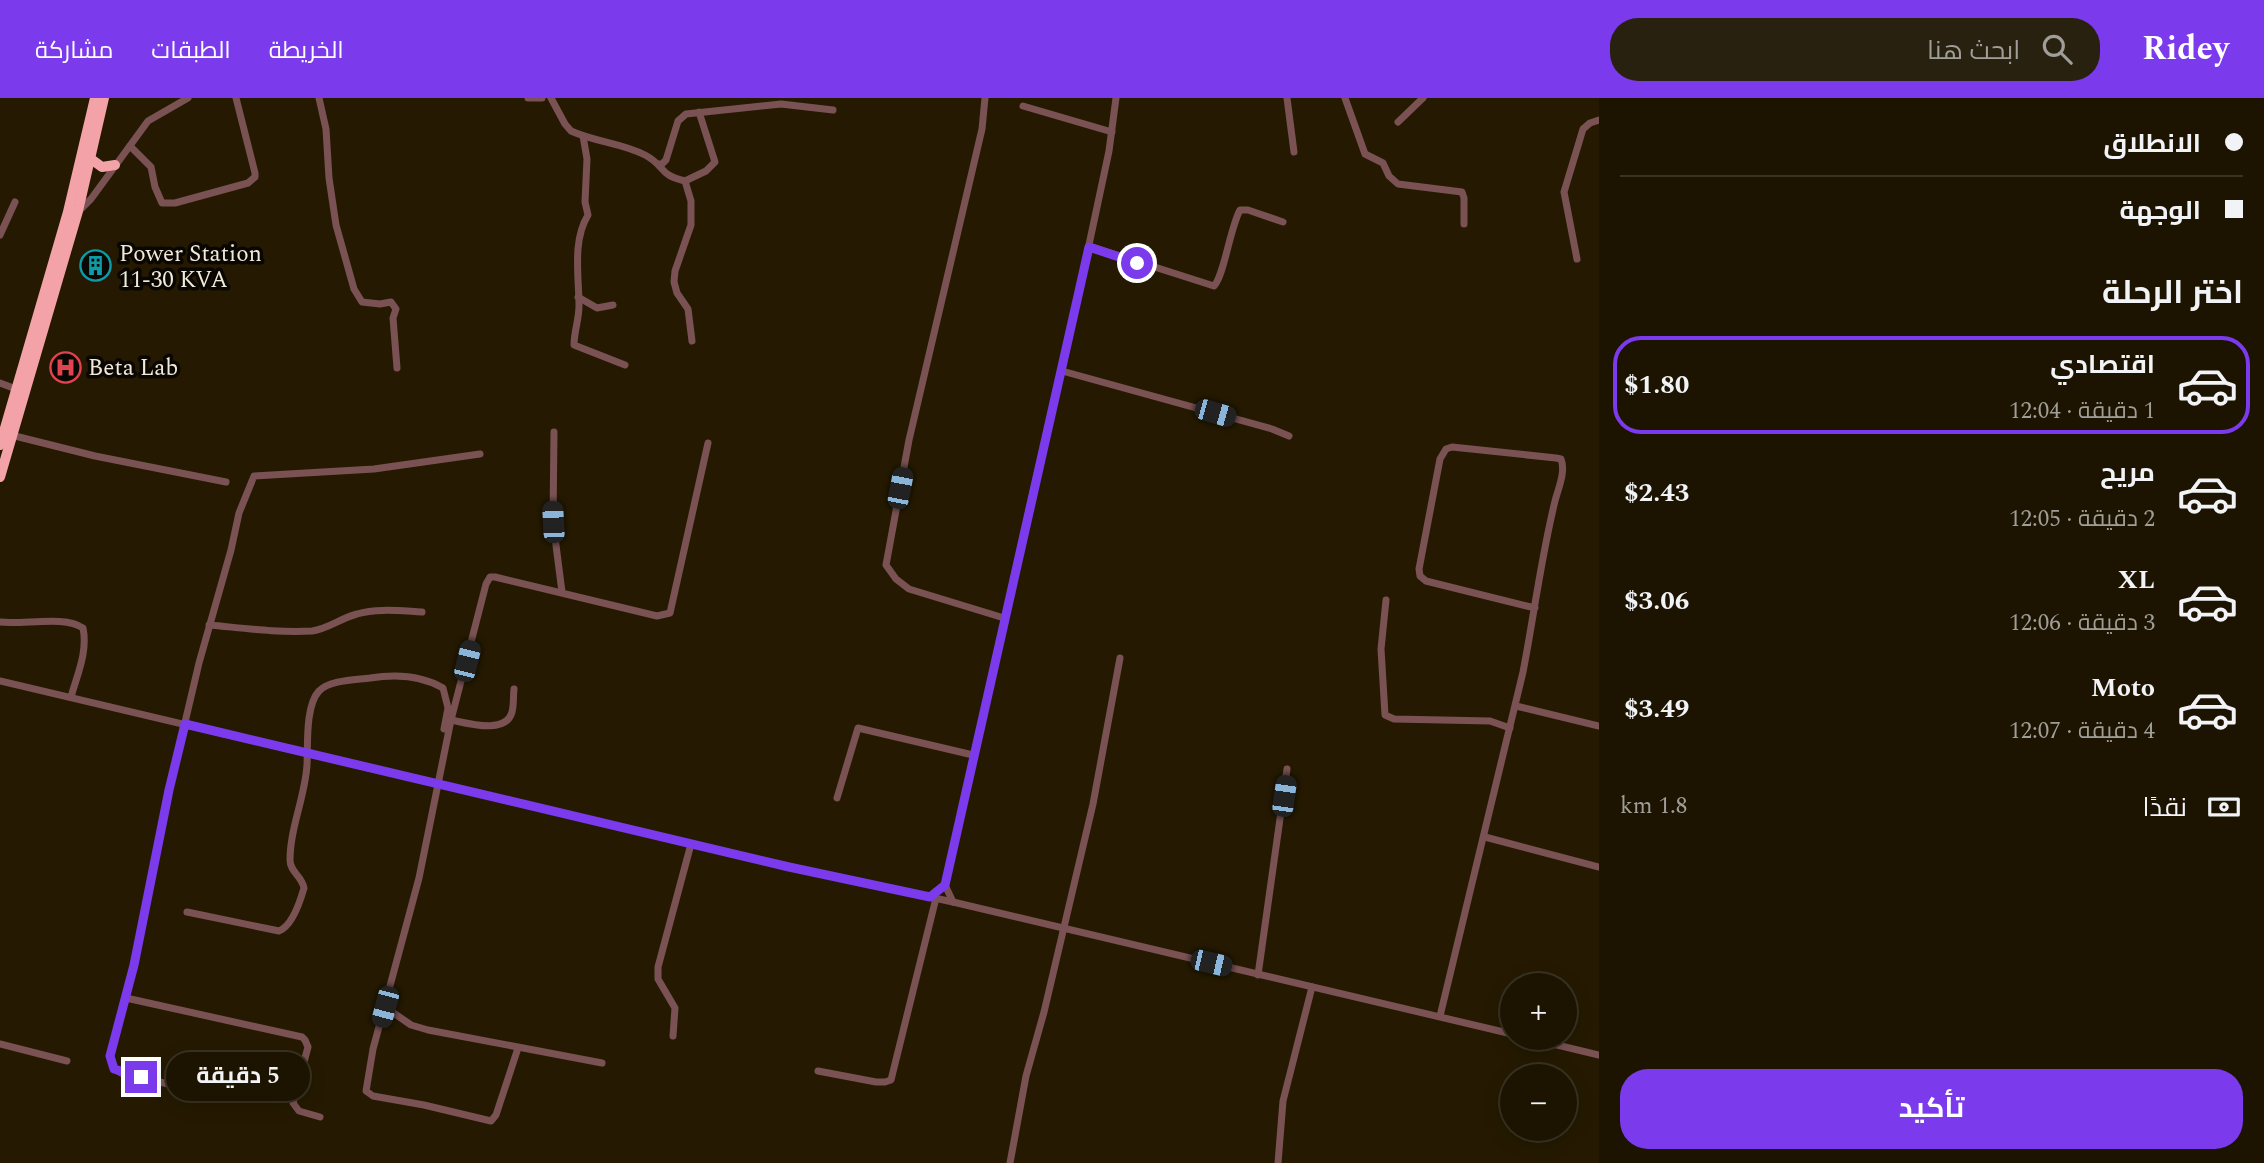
<!DOCTYPE html>
<html lang="ar">
<meta charset="utf-8">
<style>
:root{--surface:#1c1401;--page:#292110;--text:#f1f3f6;--muted:#a09e99;--line:#3a3323;--accent:#7c3aed}
body{margin:0;font-family:Spectral,Cairo,serif;background:var(--page);color:var(--text);direction:rtl;height:100vh;display:flex;flex-direction:column;font-size:26px;white-space:nowrap}
*{box-sizing:border-box;margin:0}
p{font-size:23px;color:var(--muted)}
.icon{flex:none;width:38px;height:38px;fill:none;stroke:currentColor;stroke-width:2;stroke-linecap:round;stroke-linejoin:round}
.map{position:relative;flex:1;overflow:hidden;direction:ltr}
.sheet{display:flex;flex-direction:column;background:var(--surface);width:665px}
.sheet>*{flex:none}
.top-card{display:grid;align-content:center;height:154px;padding:0 21px;background:var(--surface)}
.buttons{position:absolute;left:1500px;top:875px;display:grid;gap:14px}
.buttons a{display:grid;place-items:center;width:77px;height:77px;border-radius:50%;background:var(--surface);box-shadow:0 4px 18px #0003,0 0 0 2px var(--line);font-size:35px}
.end{position:absolute;width:32px;height:32px;margin:-16px;border:9px solid #7c3aed;background:#fff;box-shadow:0 0 0 4px #fff}
.from{border-radius:50%}
.bubble{position:absolute;height:49px;border-radius:24px;background:var(--surface);box-shadow:0 4px 18px #0003,0 0 0 2px var(--line);font-size:23px;font-weight:700;line-height:49px;text-align:center;direction:rtl}
.car{position:absolute;width:21px;height:42px;margin:-21px -10px;border-radius:9px;box-shadow:0 0 5px 2px #0007;background:linear-gradient(#222 24%,#8ab4d8 0 40%,#222 0 76%,#8ab4d8 0 86%,#222 0)}
.top-card b{display:flex;align-items:center;gap:24px;height:66px;font-size:26px}
.top-card b+b{border-top:2px solid var(--line)}
.top-card i{width:18px;height:18px;background:var(--text)}
ul{padding:0;list-style:none}
li{display:flex;align-items:center;gap:21px;height:98px;margin:0 14px 10px;padding:0 7px;border:4px solid transparent;border-radius:28px}
li div{flex:1}
li b{display:block;font-size:26px}
li em{font-style:normal;font-weight:700}
li.on{border-color:var(--accent)}
li>.icon{width:63px;height:63px;stroke-width:1.5}
h2{padding:0 21px;font-size:32px;line-height:84px}
.pay{display:flex;align-items:center;gap:18px;height:77px;padding:0 21px;font-size:26px}
.pay p{margin-inline-start:auto}
.button{display:flex;gap:14px;margin-top:auto;padding:14px 21px}
.button a{flex:1;height:80px;border-radius:28px;background:var(--accent);color:#fff;font-size:28px;font-weight:700;line-height:80px;text-align:center}
header{display:flex;align-items:center;gap:42px;box-sizing:border-box;height:98px;padding:0 35px;background:var(--accent);color:#fff}
header strong{font-size:33px}
nav{display:flex;gap:38px;margin-inline-start:auto;font-size:24px}
.search{width:490px;height:63px;background:var(--page);display:flex;align-items:center;gap:18px;box-sizing:border-box;padding:0 24px;border-radius:28px;color:var(--muted);font-size:26px}
main{display:flex;flex:1;min-height:0}
.map>svg:first-child{display:block}
</style>
<header>
<strong>Ridey</strong>
<div class="search"><svg class="icon" aria-label="search" viewBox="0 0 24 24"><circle cx="10" cy="10" r="6"/><path d="M15 15l6 6"/></svg>ابحث هنا</div>
<nav><a>الخريطة</a><a>الطبقات</a><a>مشاركة</a></nav>
</header>
<main>
<section class="sheet">
<div class="top-card">
<b><i class="from"></i>الانطلاق</b>
<b><i></i>الوجهة</b>
</div>
<h2>اختر الرحلة</h2>
<ul>
<li class="on"><svg class="icon" aria-label="car" viewBox="0 0 24 24"><path d="M5 17H2v-5l4-1 3-4h7l3 4 3 1v5h-3M9 17h6M6 11h13"/><circle cx="7" cy="17" r="2"/><circle cx="17" cy="17" r="2"/></svg><div><b>اقتصادي</b><p>1 دقيقة · 12:04</p></div><em>$1.80</em></li>
<li><svg class="icon" aria-label="car" viewBox="0 0 24 24"><path d="M5 17H2v-5l4-1 3-4h7l3 4 3 1v5h-3M9 17h6M6 11h13"/><circle cx="7" cy="17" r="2"/><circle cx="17" cy="17" r="2"/></svg><div><b>مريح</b><p>2 دقيقة · 12:05</p></div><em>$2.43</em></li>
<li><svg class="icon" aria-label="car" viewBox="0 0 24 24"><path d="M5 17H2v-5l4-1 3-4h7l3 4 3 1v5h-3M9 17h6M6 11h13"/><circle cx="7" cy="17" r="2"/><circle cx="17" cy="17" r="2"/></svg><div><b>XL</b><p>3 دقيقة · 12:06</p></div><em>$3.06</em></li>
<li><svg class="icon" aria-label="car" viewBox="0 0 24 24"><path d="M5 17H2v-5l4-1 3-4h7l3 4 3 1v5h-3M9 17h6M6 11h13"/><circle cx="7" cy="17" r="2"/><circle cx="17" cy="17" r="2"/></svg><div><b>Moto</b><p>4 دقيقة · 12:07</p></div><em>$3.49</em></li>
</ul>
<div class="pay"><svg class="icon" aria-label="cash" viewBox="0 0 24 24"><path d="M3 7h18v10H3z"/><circle cx="12" cy="12" r="2"/></svg>نقدًا<p>1.8 km</p></div>
<div class="button"><a>تأكيد</a></div>
</section>
<div class="map">
<svg width="1599" height="1065" viewBox="0 0 1599 1065">
<rect width="100%" height="100%" fill="#251a01"/>
<g fill="none" stroke-linecap="round" stroke-linejoin="round">
<g stroke="#7a5254" stroke-width="7">
<path d="M319,0L326,31L329,80L336,127L354,191L362,204L380,206L391,204L396,211L393,220L397,270"/>
<path d="M528,0H542"/>
<path d="M551,0L565,26L571,33C595,44 622,45 645,57C666,68 658,77 685,83L691,103V127L675,173L674,184L677,195L688,211L692,243"/>
<path d="M985,0L982,31L909,342L886,467L896,481L909,491L1004,520"/>
<path d="M1287,0L1294,54"/>
<path d="M1345,0L1365,56L1383,65L1389,78L1398,86L1462,94L1464,100V126"/>
<path d="M1023,8L1112,34"/>
<path d="M1398,24L1423,0"/>
<path d="M583,38L587,61L585,104L588,117C572,143 579,179 579,208C579,221 574,234 574,247L625,267"/>
<path d="M130,48L151,69L155,89L162,105H175L248,85L255,79V75L236,0"/>
<path d="M658,66H662L666,62L678,23L686,16L781,6L833,12"/>
<path d="M685,83L706,73L715,64L699,14"/>
<path d="M79,113L91,101L148,23L188,0"/>
<path d="M0,137L15,104"/>
<path d="M1089,148L1214,188C1224,178 1230,130 1240,112H1248L1283,124"/>
<path d="M1577,161L1564,94L1583,31L1590,25L1599,22"/>
<path d="M578,199L597,210L613,207"/>
<path d="M1062,273L1272,331L1289,338"/>
<path d="M0,285L16,291"/>
<path d="M554,334L553,424L562,494"/>
<path d="M11,337L95,358L226,384"/>
<path d="M1386,502L1381,551L1385,617L1394,621L1490,623L1510,630"/>
<path d="M0,524C23,527 65,517 83,530C88,554 77,577 71,599"/>
<path d="M209,527C243,530 278,535 312,533C328,531 341,520 357,516C377,510 401,513 422,514"/>
<path d="M0,583L789,769L953,804L1512,936"/>
<path d="M1516,608L1599,628"/>
<path d="M451,622C467,625 506,637 512,614C514,607 513,598 514,591"/>
<path d="M837,700L858,630L973,657"/>
<path d="M1485,739L1599,769"/>
<path d="M953,804L945,787L1036,381L1068,245L1109,53L1116,0"/>
<path d="M187,814L279,833C292,828 300,804 304,790C302,778 290,774 290,762C290,730 305,699 307,667C308,648 305,608 319,593C330,582 355,582 370,580C395,576 421,577 443,590L448,610L444,631"/>
<path d="M1258,877L1287,671"/>
<path d="M126,900L302,939L305,942L308,949L293,1005L299,1013L320,1019"/>
<path d="M385,909L411,927L428,932L602,965"/>
<path d="M1440,918L1523,574C1534,517 1541,460 1555,403C1558,391 1566,374 1561,361L1556,360L1452,349L1446,351L1440,361L1419,471L1420,478L1426,483L1535,510"/>
<path d="M673,938L675,910L658,881V869L691,746"/>
<path d="M1528,940L1599,957"/>
<path d="M0,946L67,963"/>
<path d="M518,950L496,1017L491,1023L424,1007L373,998L366,993L373,951L419,780L451,622L486,486L490,479H495L657,518L670,515L708,345"/>
<path d="M818,973L876,984H885L891,982L936,800"/>
<path d="M203,994L121,975L114,971L110,958L134,867L169,692L199,565L231,452L239,415L254,378L374,371L480,356"/>
<path d="M1010,1065L1026,978L1044,914L1093,706L1120,560"/>
<path d="M1278,1065L1283,1003L1312,889"/>
</g>
<g stroke="#f3a3a8" stroke-width="10">
<path d="M91,61L102,69L115,67"/>
<path d="M0,347L68,114L95,0"/>
<path d="M0,379L78,113L104,0"/>
</g>
</g>
<g fill="none" stroke-linecap="round" stroke-linejoin="round">
<path stroke="#7c3aed" stroke-width="9" d="M141,979L114,971L110,958L134,867L169,692L185,626L789,769L930,799L945,787L1089,149L1137,165"/>
</g>
<defs>
<symbol id="building-ring" viewBox="-11 -11 22 22"><circle r="9.5" fill="#0a0601" stroke="#0f9aa8" stroke-width="1.5"/><path d="M-4-6H4V6H1V3H-1V6H-4ZM-2.5-4.3h1.7v1.8h-1.7ZM.8-4.3h1.7v1.8H.8ZM-2.5-1h1.7V.8h-1.7ZM.8-1h1.7V.8H.8Z" fill="#0f9aa8"/></symbol>
<symbol id="hospital-ring" viewBox="-11 -11 22 22"><circle r="9.5" fill="#0a0601" stroke="#e0444e" stroke-width="1.5"/><path d="M-5-5h3v3.5h4V-5h3V5h-3V1.5h-4V5h-3Z" fill="#e0444e"/></symbol>
</defs>
<g fill-rule="evenodd">
<use href="#building-ring" x="78" y="150" width="35" height="35"/>
<use href="#hospital-ring" x="48" y="252" width="35" height="35"/>
</g>
<g text-anchor="middle" stroke-width="7" stroke-linejoin="round" paint-order="stroke">
<g font-size="23" fill="#f1eada" stroke="#0a0601" text-anchor="start">
<text x="119" y="163">Power Station<tspan x="119" dy="26">11-30 KVA</tspan></text>
<text x="88" y="277">Beta Lab</text>
</g>
</g>
</svg>
<div class="buttons">
<a>+</a>
<a>−</a>
</div>
<i class="end from" style="left:1137px;top:165px"></i>
<i class="end" style="left:141px;top:979px"></i>
<div class="bubble" style="left:166px;top:954px;width:144px">5 دقيقة</div>
<i class="car" style="left:1215px;top:315px;rotate:106deg"></i>
<i class="car" style="left:900px;top:390px;rotate:11deg"></i>
<i class="car" style="left:553px;top:424px;rotate:357deg"></i>
<i class="car" style="left:467px;top:563px;rotate:14deg"></i>
<i class="car" style="left:1284px;top:698px;rotate:8deg"></i>
<i class="car" style="left:1211px;top:865px;rotate:103deg"></i>
<i class="car" style="left:385px;top:909px;rotate:195deg"></i>
</div>
</main>
